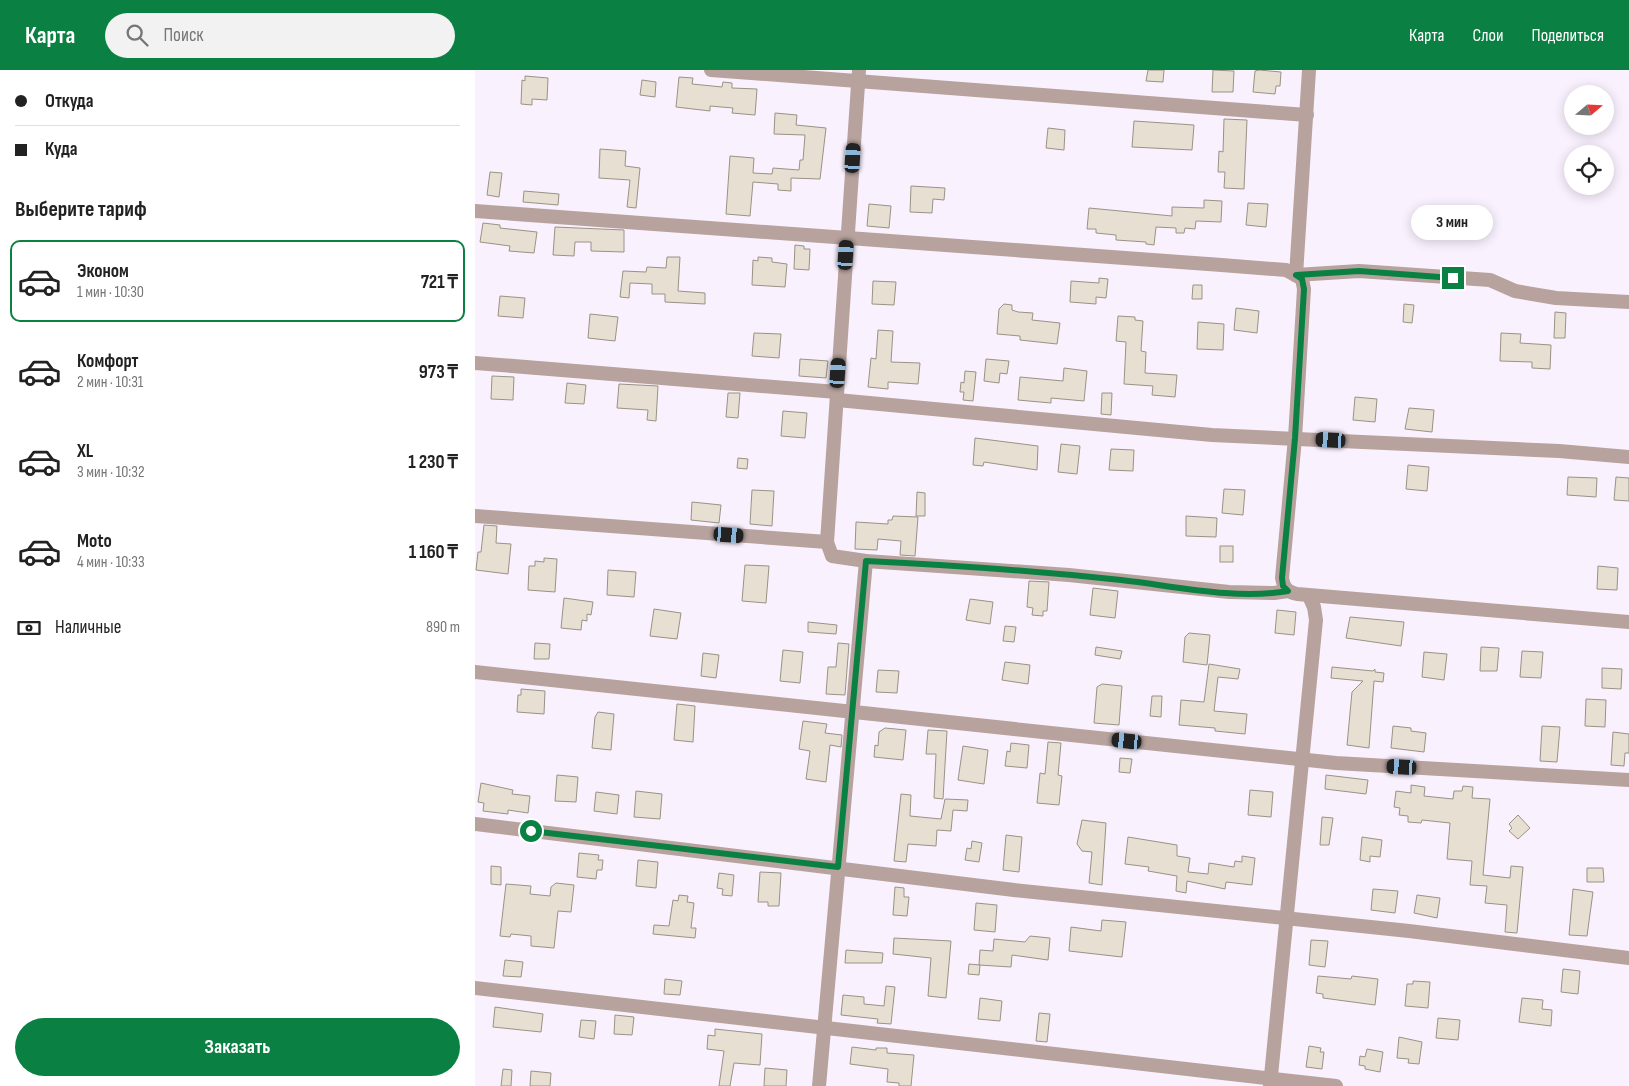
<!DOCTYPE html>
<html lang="ru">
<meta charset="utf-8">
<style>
:root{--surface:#fff;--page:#f2f2f2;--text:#222;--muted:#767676;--line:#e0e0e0;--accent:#0b8043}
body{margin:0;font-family:"Sofia Sans Condensed",sans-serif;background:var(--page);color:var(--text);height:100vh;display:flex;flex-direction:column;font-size:19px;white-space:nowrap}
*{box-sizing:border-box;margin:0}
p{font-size:16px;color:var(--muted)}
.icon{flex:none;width:28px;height:28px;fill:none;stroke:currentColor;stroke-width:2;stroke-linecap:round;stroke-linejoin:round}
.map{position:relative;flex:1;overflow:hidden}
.side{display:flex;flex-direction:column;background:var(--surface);width:475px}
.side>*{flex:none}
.hud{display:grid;align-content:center;height:110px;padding:0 15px;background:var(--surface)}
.needle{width:32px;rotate:71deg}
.controls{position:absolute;left:1089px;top:15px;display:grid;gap:10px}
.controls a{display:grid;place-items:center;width:50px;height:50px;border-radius:50%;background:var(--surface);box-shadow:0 2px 12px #0003;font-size:25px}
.end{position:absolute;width:22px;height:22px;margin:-11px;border:6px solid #0b8043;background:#fff;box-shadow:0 0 0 2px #fff}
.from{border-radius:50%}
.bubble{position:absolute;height:35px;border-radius:18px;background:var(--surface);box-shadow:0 2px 12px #0003;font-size:16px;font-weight:700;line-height:35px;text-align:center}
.car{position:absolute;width:15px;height:30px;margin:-15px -8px;border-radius:6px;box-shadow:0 0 4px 1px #0007;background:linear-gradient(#222 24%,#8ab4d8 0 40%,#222 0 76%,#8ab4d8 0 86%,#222 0)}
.hud b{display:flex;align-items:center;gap:18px;height:48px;font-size:19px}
.hud b+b{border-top:1px solid var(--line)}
.hud i{width:12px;height:12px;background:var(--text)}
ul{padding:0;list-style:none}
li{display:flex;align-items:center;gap:15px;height:82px;margin:0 10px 8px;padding:0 5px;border:2px solid transparent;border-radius:10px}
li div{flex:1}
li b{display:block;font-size:19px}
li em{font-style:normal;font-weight:700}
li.selected{border-color:var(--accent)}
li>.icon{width:45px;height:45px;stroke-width:1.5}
h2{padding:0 15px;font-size:22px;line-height:60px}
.pay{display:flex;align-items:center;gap:12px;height:55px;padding:0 15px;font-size:19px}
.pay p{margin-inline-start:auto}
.cta{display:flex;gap:10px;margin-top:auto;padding:10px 15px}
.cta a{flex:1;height:58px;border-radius:30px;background:var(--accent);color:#fff;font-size:20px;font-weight:700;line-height:58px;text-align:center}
header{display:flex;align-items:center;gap:30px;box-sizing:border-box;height:70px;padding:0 25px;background:var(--accent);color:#fff}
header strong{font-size:24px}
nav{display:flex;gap:28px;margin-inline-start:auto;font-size:18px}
.search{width:350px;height:45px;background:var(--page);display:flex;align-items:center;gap:12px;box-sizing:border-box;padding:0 18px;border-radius:28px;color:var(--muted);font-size:19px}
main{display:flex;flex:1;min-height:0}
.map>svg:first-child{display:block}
</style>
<header>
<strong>Карта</strong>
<div class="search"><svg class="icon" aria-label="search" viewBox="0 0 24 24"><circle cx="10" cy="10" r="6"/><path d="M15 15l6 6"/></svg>Поиск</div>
<nav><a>Карта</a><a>Слои</a><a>Поделиться</a></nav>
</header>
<main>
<section class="side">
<div class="hud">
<b><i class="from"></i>Откуда</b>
<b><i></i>Куда</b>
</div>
<h2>Выберите тариф</h2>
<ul>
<li class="selected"><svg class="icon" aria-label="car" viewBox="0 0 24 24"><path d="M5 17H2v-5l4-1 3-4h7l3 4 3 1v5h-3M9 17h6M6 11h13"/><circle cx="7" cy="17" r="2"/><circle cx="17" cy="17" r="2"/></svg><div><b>Эконом</b><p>1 мин · 10:30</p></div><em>721 ₸</em></li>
<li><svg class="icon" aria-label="car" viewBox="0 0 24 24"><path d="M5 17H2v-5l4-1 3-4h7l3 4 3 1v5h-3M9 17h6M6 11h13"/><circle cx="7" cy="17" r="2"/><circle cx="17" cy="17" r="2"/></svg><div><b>Комфорт</b><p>2 мин · 10:31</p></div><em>973 ₸</em></li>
<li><svg class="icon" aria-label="car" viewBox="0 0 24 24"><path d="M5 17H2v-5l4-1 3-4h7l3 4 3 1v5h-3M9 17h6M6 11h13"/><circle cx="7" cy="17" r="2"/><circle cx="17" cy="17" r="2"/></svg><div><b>XL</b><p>3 мин · 10:32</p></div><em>1 230 ₸</em></li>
<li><svg class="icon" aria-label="car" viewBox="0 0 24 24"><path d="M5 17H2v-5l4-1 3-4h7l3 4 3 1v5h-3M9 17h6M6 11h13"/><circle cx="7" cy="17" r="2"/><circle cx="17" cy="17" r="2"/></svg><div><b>Moto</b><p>4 мин · 10:33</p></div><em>1 160 ₸</em></li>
</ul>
<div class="pay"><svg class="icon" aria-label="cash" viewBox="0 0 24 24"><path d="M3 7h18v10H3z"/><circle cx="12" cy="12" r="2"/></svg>Наличные<p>890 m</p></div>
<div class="cta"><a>Заказать</a></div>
</section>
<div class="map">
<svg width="1154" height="1016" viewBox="0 0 1154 1016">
<rect width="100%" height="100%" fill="#faf1fe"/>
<g fill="#e7dfd2" stroke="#999286">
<path d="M673,0H689L688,12L671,11Z"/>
<path d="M738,0L759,1L758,22H737Z"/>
<path d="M784,0L806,2L805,16H801L800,24L778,22L780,1Z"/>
<path d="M50,6L73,8L72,30L57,29V35L46,34L47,10L50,11Z"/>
<path d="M204,7L218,8L217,14L247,17L248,12L257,13V18L282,19L280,45L257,43L258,38L235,36V41L201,37Z"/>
<path d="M167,10L181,12L180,27L165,25Z"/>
<path d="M300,43L322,45L321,55L351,58L345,109L316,108V121L303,120V114L278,112L275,146L251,144L255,86L279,88L278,103L297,104L298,98L324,100L325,90H328L330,65L299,64Z"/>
<path d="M749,49L772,50L769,119L749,118L750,102H743L744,81L748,82Z"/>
<path d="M659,51L719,55L717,80L657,77Z"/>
<path d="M573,58L590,60L589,80L571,78Z"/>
<path d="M125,79L151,81L150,96L165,98L161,138L152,137L155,110L124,108Z"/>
<path d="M15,102L27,103L24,127L12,125Z"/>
<path d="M436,116L470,118L469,130L458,129L457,143L435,142Z"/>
<path d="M49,121L84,124L83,135L48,132Z"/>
<path d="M729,130L747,131L746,152L721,151L720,159L710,158L709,163H701V158L681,157L679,175L671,174V172L641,170V165L621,163V159H612L614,138L697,146V137L729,138Z"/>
<path d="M773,133L793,134L791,157L771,155Z"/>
<path d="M394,134L416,136L414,158L392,156Z"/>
<path d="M8,153L25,155V158L62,162L59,183L34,181L35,176L5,172Z"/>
<path d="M80,157L149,160V182L116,181V172H100L99,186L78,185Z"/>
<path d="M320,175L329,176V179H335L334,200L319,199Z"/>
<path d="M192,187H205L203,221L230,223V234L190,232V224H177V214L155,213L154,228L145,227L148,201L171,202L172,197L191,198Z"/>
<path d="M283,187L297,188V192L312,194L310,217L277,215L278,190L283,191Z"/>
<path d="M624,208L633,209L631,228L621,227V234L595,232L596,211L624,213Z"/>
<path d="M398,211L421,212L419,235L397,234Z"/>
<path d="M718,215H727V229H717Z"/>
<path d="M25,226L50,228L48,248L23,246Z"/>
<path d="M529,234L537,235V240L543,242L558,243L557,250L585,253L582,274L545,270V266L522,264L524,239Z"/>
<path d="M929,234L939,235L937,253L928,252Z"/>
<path d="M761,238L784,241L782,263L759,260Z"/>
<path d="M1080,242L1091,243L1090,268H1079Z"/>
<path d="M115,244L143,247L140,271L113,268Z"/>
<path d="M643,246L660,247V250L668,251L666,281L671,282L670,303L702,305L700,327L677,325L678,316L649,314L651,272L641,271Z"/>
<path d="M723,252L749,254L748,280L722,279Z"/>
<path d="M403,260L418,261L416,292L445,293L443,314L413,312V319L393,317L396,288L401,289Z"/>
<path d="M279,263L306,264L304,288L277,286Z"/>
<path d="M1026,263L1046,264L1045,273L1076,275L1075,299L1057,298V292L1025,291Z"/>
<path d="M325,289L353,291L351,308L324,306Z"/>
<path d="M511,289L534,291L532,304L525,303L524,313L509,311Z"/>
<path d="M589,298L612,301L609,331L576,328V333L543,330L545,307L588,311Z"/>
<path d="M490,301L501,302L498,331L488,330L489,322H485L486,312L489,313Z"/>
<path d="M17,306L39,307L38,330L16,329Z"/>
<path d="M92,313L111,315L109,334L90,333Z"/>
<path d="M144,314L183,316L181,351L172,350L173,340L142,338Z"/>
<path d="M253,323H265L263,348L251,347Z"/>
<path d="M627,323H637L636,345L626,344Z"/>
<path d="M880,327L902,329L900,352L878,350Z"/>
<path d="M934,338L959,340L957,362L930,359Z"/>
<path d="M308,341L332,343L330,368L306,366Z"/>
<path d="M500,368L563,376L562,400L509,392L508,396L498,395Z"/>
<path d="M586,374L605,376L602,404L583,402Z"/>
<path d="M636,379L659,380L658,401L634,400Z"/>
<path d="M263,388L273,389L272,399L262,398Z"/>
<path d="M933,395L954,397L952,421L931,419Z"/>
<path d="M1093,407L1122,408L1121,427L1092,425Z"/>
<path d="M1141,407L1154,408V431L1139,430Z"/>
<path d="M749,419L770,420L768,445L747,443Z"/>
<path d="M277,420L299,421L297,456L275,454Z"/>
<path d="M442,422L450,423V446H441Z"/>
<path d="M217,432L246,435L244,453L216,450Z"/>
<path d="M418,446L443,447L440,486L425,485L426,471L403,469L402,480L380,479L381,452L413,454V450H417Z"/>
<path d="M711,446L742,448L741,467L711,466Z"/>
<path d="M9,455L22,456L21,473L36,474L33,504L1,500L3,482H6Z"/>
<rect x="745" y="476" width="13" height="16"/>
<path d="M69,488L82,489L80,522L53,520L54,496H60V491L69,492Z"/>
<path d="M270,495L294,496L291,533L267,531Z"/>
<path d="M1123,496L1143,498L1142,520L1122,519Z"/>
<path d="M133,500L161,502L159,527L132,525Z"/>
<path d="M554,511L574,512L572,541H568V546L557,545L558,538L552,537Z"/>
<path d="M618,518L643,521L640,548L615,545Z"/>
<path d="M89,528L118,532L116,545L112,544V551L107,550L106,560L86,558Z"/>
<path d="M495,529L518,532L515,554L491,550Z"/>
<path d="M179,539L206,543L202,569L175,566Z"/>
<path d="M802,540L821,542L819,565L800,563Z"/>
<path d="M875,547L929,552L926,576L871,568Z"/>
<path d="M333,552L362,555L361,564L333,562Z"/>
<path d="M530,556L541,557L539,572L528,571Z"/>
<path d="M714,563L735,565L732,595L708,592L710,567Z"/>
<path d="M60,573L75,574L74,589H59Z"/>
<path d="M363,573L374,574L370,625L351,624L353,597H361Z"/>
<path d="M621,577L647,581L645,589L620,585Z"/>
<path d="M1006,577L1024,578L1022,601H1005Z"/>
<path d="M308,580L328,582L325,613L305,611Z"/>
<path d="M1047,581L1068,582L1066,608L1045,607Z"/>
<path d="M949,582L972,584L969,610L947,607Z"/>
<path d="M228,583L244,585L241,608L226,606Z"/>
<path d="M530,592L555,595L553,614L527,610Z"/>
<path d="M734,594L765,599L763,609L743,607L739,641L772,644L770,664L740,661V658L704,655L706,630L729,632Z"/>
<path d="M857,597L898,601L900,599V602L909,603L908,612L899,611L894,678L872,675L877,622L888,611L856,608Z"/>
<path d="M1127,598L1147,599L1146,619L1127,618Z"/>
<path d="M403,600L424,601L422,623L401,622Z"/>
<path d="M627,614L647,616L644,655L619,653L622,617Z"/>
<path d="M46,619L70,621L69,644L42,642L43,625H46Z"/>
<path d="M677,626H687L686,647L675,646Z"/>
<path d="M1111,629L1131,630L1130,657L1110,656Z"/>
<path d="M202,634L220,636L218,672L199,670Z"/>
<path d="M123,642L139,644L136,680L117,678L120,647Z"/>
<path d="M328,651L352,654L350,663L367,665L366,677L355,675L351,712L331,709L335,681L324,679Z"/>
<path d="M918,656L936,658V661L951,663L949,682L916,678Z"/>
<path d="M1067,656L1085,657L1082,692L1065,691Z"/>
<path d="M410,658L431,660L428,690L399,687L400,675L403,676L404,662Z"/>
<path d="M453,660L472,661L468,729L459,728L461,684H451Z"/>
<path d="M1138,662L1154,664V683H1150L1149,696L1136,695Z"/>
<path d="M573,672L586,673L583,705L587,706L584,735L562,733L565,703L570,704Z"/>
<path d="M536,673L554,675L552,698L530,696L532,681L535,682Z"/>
<path d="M488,676L513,680L509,714L483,710Z"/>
<path d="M645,688L657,689L655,703L644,702Z"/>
<path d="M82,705L103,707L101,732L80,731Z"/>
<path d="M851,705L893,710L891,724L850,719Z"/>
<path d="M6,713L38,720L37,724L55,726L53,743L33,740V744L8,741L9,733L3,732Z"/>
<path d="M936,715L950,717L949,726L978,729L979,721H987L988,716L998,717L997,728L1015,729L1008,805L1035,808L1036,796L1048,797L1042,863L1030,862L1032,835L1010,833L1012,816L995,815L997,791L972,789L975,753L947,750L946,753L933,752V746L924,745L925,738L919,737L921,721L936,723Z"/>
<path d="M775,720L798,722L796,747L773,745Z"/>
<path d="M161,721L187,724L185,749L159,747Z"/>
<path d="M121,722L144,725L142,744L119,741Z"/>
<path d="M426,724L436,725L435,746L466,749L470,729L493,730L492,741L478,740L476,761L462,760L461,776L433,774L431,792L419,791Z"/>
<path d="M1043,745L1055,758L1043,769L1034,761L1037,758L1034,754Z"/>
<path d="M847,747L858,748L854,775H845Z"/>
<path d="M607,750L631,753L627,815L614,813L617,782L607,781L602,774Z"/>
<path d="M531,765L547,767L544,802L528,800Z"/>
<path d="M653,767L702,775V786L715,788L713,802L733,804L734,793L759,797L760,791L767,792V786L780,788L777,815L751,812L750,819L712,811L711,823L701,821L702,806L673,801L674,797L650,794Z"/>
<path d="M887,767L907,770L905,787L895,786V792L885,790Z"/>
<path d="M497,771L507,773L504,792L490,790L492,778L496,779Z"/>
<path d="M104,783L124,785L123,790H128L127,800H122L121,809L102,807Z"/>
<path d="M163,790L183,792L181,818L161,816Z"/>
<path d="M16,796L26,797V815L16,814Z"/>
<path d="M1112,798H1128L1129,812H1112Z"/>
<path d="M285,802L306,803L304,836H293V832H283Z"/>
<path d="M244,803L259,805L257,826L247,825L248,819L242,818Z"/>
<path d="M81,813L99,815L96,842L83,841L79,878L56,876V866L36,864L35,867L25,866L31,814L56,816L55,824L75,826L76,817Z"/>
<path d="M420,817L429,818V827H434L432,846L418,845Z"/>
<path d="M898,819L923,821L920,843L896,840Z"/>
<path d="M1098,819L1118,822L1112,866L1094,865Z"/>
<path d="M204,825L213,826L212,832L219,833L216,858H221L220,868L178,864L179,855L194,856L198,830L203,831Z"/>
<path d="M942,825L965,828L962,848L939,843Z"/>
<path d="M501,833L522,835L520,862L499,860Z"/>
<path d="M627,850L651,852L647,887L594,881L596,857L626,861Z"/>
<path d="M555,866L575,868L573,890L537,885L536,897L504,895L505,880L518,881L519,869L550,872Z"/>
<path d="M419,868L476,871L471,928L453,926L456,888L418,884Z"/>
<path d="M836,870L853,871L850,897L834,895Z"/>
<path d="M371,880L408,883L407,893H370Z"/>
<path d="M30,890L48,892L46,907L28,906Z"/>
<path d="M494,894L505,895L504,905L493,904Z"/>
<path d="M1088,899L1105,901L1103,924L1086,922Z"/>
<path d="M843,906L876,909L877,906L903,909L900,935L848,928V924L841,923Z"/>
<path d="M190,909L207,911L205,925L189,924Z"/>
<path d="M938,911L955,912L953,938L930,936L932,914H938Z"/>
<path d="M411,916L420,917L416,954L402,953L403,949L366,945L368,925L389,927V934L409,936Z"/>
<path d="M505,928L527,931L525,951L503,949Z"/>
<path d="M1047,928L1068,930L1067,939L1077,940L1076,956L1044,952Z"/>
<path d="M20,937L68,944L66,962L18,957Z"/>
<path d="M564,943L575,944L572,972L561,971Z"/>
<path d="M140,945L159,947L157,965L139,964Z"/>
<path d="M963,948L985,950L983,970L961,968Z"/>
<path d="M106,950L121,951L119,969L104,967Z"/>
<path d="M240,959L287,964L285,995L259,993L255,1016H244L249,981L232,979L233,965L240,966Z"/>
<path d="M924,967L947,972L944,994L933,993L934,989L922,988Z"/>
<path d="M834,976L846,978L845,982H849L847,999L831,997Z"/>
<path d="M377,977L401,980V978H412V983L439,985L436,1016H424V1013L412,1012L413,999L375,994Z"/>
<path d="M892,979L908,982L905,1002L890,999V996L884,995L885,986L890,987Z"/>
<path d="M290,998L312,1000L311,1016H289Z"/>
<path d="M28,999L37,1000L36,1016H26Z"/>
<path d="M56,1001L76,1003L75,1016H55Z"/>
</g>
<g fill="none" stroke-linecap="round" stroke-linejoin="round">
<g stroke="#b7a29d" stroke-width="14">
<path d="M236,0L832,45"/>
<path d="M384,0L352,472L357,486L391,491L594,505L754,522L799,523L813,521"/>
<path d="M0,141C271,159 541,179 811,200L827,209L829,219L820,368L807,508C809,518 812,522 822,524L1154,552"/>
<path d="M821,205L884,201L1015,210L1040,221L1081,228L1154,232"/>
<path d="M821,205L834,0"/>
<path d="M0,293L362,322"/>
<path d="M362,330L737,365L1084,381L1154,387"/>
<path d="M0,446L352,472"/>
<path d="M0,602L861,693L1154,710"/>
<path d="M0,754L539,820L934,861L1154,888"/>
<path d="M0,918L861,1016"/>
<path d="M344,1016L391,491"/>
<path d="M795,1016L841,550L839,537L834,526"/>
</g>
</g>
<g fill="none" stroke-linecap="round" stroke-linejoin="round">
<path stroke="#0b8043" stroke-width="6" d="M56,761L363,797L391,491C476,495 561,501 646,510C700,516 759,530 813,521L808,516L807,508L820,368L829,219L827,209L821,205L884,201L978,208"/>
</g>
</svg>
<div class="controls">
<a><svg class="needle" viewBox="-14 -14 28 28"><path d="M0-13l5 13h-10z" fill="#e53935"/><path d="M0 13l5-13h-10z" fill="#767676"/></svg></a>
<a><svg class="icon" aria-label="locate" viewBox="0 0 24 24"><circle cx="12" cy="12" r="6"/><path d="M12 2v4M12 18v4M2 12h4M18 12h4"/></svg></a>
</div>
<i class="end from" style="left:56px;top:761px"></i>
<i class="end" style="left:978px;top:208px"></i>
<div class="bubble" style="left:936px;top:135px;width:82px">3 мин</div>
<i class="car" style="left:378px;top:88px;rotate:4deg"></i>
<i class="car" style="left:371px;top:185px;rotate:4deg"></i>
<i class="car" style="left:363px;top:303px;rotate:4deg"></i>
<i class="car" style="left:856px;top:370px;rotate:273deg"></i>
<i class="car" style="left:254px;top:465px;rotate:94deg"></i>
<i class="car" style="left:652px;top:671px;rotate:276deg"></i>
<i class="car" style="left:927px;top:697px;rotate:273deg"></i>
</div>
</main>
